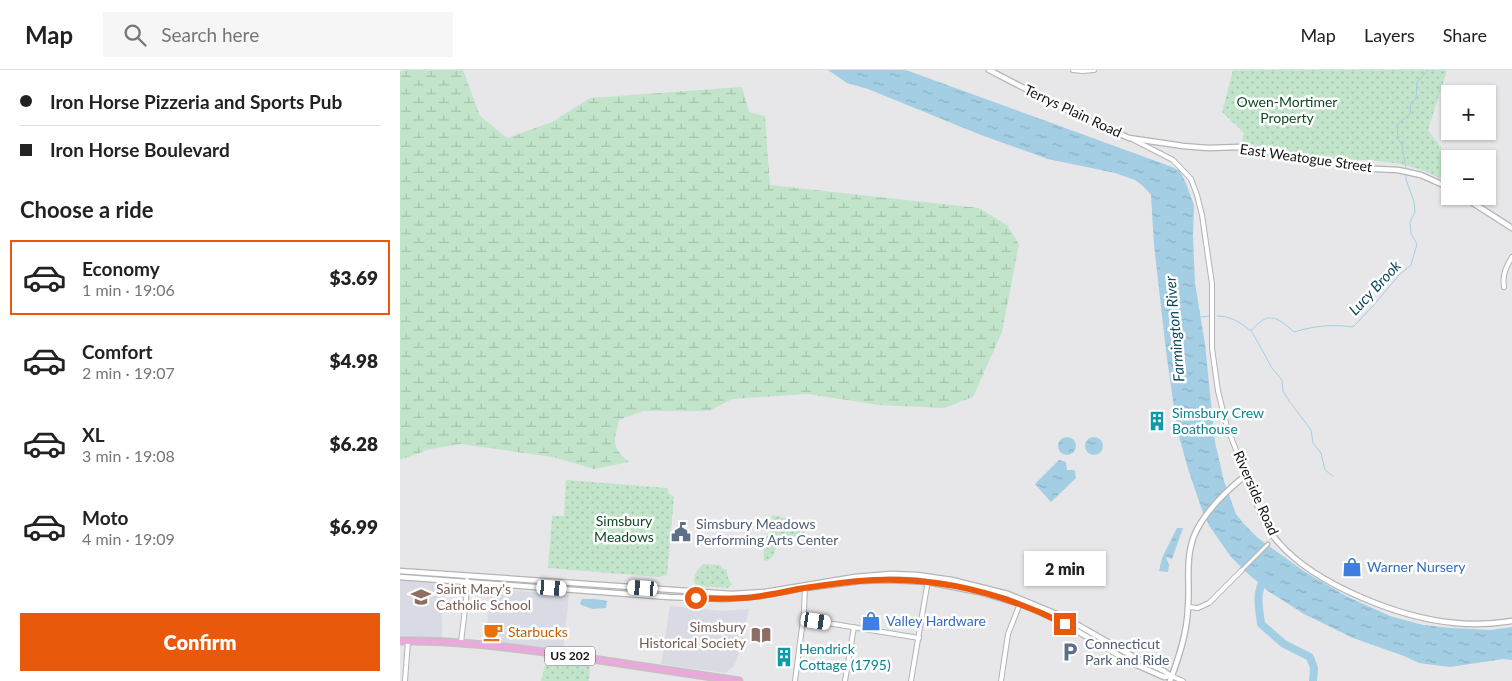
<!DOCTYPE html>
<meta charset="utf-8">
<style>
:root{--surface:#fff;--page:#f6f6f6;--text:#222;--muted:#767676;--line:#e0e0e0;--accent:#ea580c}
body{margin:0;font-family:Lato,sans-serif;background:var(--page);color:var(--text);height:100vh;display:flex;flex-direction:column;font-size:19px;white-space:nowrap}
*{box-sizing:border-box;margin:0}
p{font-size:16px;color:var(--muted)}
.icon{flex:none;width:28px;height:28px;fill:none;stroke:currentColor;stroke-width:2;stroke-linecap:round;stroke-linejoin:round}
.map{position:relative;flex:1;overflow:hidden}
.sheet{display:flex;flex-direction:column;background:var(--surface);width:400px}
.sheet>*{flex:none}
.top-card{display:grid;align-content:center;height:110px;padding:0 20px;background:var(--surface)}
.fabs{position:absolute;left:1041px;top:15px;display:grid;gap:10px}
.fabs a{display:grid;place-items:center;width:55px;height:55px;border-radius:0px;background:var(--surface);box-shadow:0 1px 4px #0004;font-size:25px}
.end{position:absolute;width:22px;height:22px;margin:-11px;border:6px solid #ea580c;background:#fff;box-shadow:0 0 0 2px #fff}
.from{border-radius:50%}
.bubble{position:absolute;height:35px;border-radius:0px;background:var(--surface);box-shadow:0 1px 4px #0004;font-size:16px;font-weight:800;line-height:35px;text-align:center}
.car{position:absolute;width:15px;height:30px;margin:-15px -8px;border-radius:6px;box-shadow:0 0 4px 1px #0007;background:linear-gradient(#fff 24%,#345 0 40%,#fff 0 76%,#345 0 86%,#fff 0)}
.top-card b{display:flex;align-items:center;gap:18px;height:48px;font-size:19px}
.top-card b+b{border-top:1px solid var(--line)}
.top-card i{width:12px;height:12px;background:var(--text)}
ul{padding:0;list-style:none}
li{display:flex;align-items:center;gap:15px;height:75px;margin:0 10px 8px;padding:0 10px;border:2px solid transparent;border-radius:0px}
li div{flex:1}
li b{display:block;font-size:19px}
li em{font-style:normal;font-weight:800}
li.on{border-color:var(--accent)}
li>.icon{width:45px;height:45px;stroke-width:1.5}
h2{padding:0 20px;font-size:22px;line-height:60px}
.primary-button{display:flex;gap:10px;margin-top:auto;padding:10px 20px}
.primary-button a{flex:1;height:58px;border-radius:0px;background:var(--accent);color:#fff;font-size:20px;font-weight:800;line-height:58px;text-align:center}
header{display:flex;align-items:center;gap:30px;box-sizing:border-box;height:70px;padding:0 25px;background:var(--surface);border-bottom:1px solid var(--line)}
header strong{font-size:24px}
nav{display:flex;gap:28px;margin-inline-start:auto;font-size:18px}
.search{width:350px;height:45px;background:var(--page);display:flex;align-items:center;gap:12px;box-sizing:border-box;padding:0 18px;border-radius:0px;color:var(--muted);font-size:19px}
main{display:flex;flex:1;min-height:0}
.map>svg:first-child{display:block}
</style>
<header>
<strong>Map</strong>
<div class="search"><svg class="icon" aria-label="search" viewBox="0 0 24 24"><circle cx="10" cy="10" r="6"/><path d="M15 15l6 6"/></svg>Search here</div>
<nav><a>Map</a><a>Layers</a><a>Share</a></nav>
</header>
<main>
<section class="sheet">
<div class="top-card">
<b><i class="from"></i>Iron Horse Pizzeria and Sports Pub</b>
<b><i></i>Iron Horse Boulevard</b>
</div>
<h2>Choose a ride</h2>
<ul>
<li class="on"><svg class="icon" aria-label="car" viewBox="0 0 24 24"><path d="M5 17H2v-5l4-1 3-4h7l3 4 3 1v5h-3M9 17h6M6 11h13"/><circle cx="7" cy="17" r="2"/><circle cx="17" cy="17" r="2"/></svg><div><b>Economy</b><p>1 min · 19:06</p></div><em>$3.69</em></li>
<li><svg class="icon" aria-label="car" viewBox="0 0 24 24"><path d="M5 17H2v-5l4-1 3-4h7l3 4 3 1v5h-3M9 17h6M6 11h13"/><circle cx="7" cy="17" r="2"/><circle cx="17" cy="17" r="2"/></svg><div><b>Comfort</b><p>2 min · 19:07</p></div><em>$4.98</em></li>
<li><svg class="icon" aria-label="car" viewBox="0 0 24 24"><path d="M5 17H2v-5l4-1 3-4h7l3 4 3 1v5h-3M9 17h6M6 11h13"/><circle cx="7" cy="17" r="2"/><circle cx="17" cy="17" r="2"/></svg><div><b>XL</b><p>3 min · 19:08</p></div><em>$6.28</em></li>
<li><svg class="icon" aria-label="car" viewBox="0 0 24 24"><path d="M5 17H2v-5l4-1 3-4h7l3 4 3 1v5h-3M9 17h6M6 11h13"/><circle cx="7" cy="17" r="2"/><circle cx="17" cy="17" r="2"/></svg><div><b>Moto</b><p>4 min · 19:09</p></div><em>$6.99</em></li>
</ul>
<div class="primary-button"><a>Confirm</a></div>
</section>
<div class="map">
<svg width="1112" height="611" viewBox="0 0 1112 611">
<defs>
<pattern id="wetland-marsh" width="20" height="14" patternUnits="userSpaceOnUse" patternTransform="scale(1.25)"><rect width="20" height="14" fill="#c2e4ca"/><path d="M1 5h8M5 5V1M11 12h8M15 12V8" fill="none" stroke="#a6c3ad"/></pattern>
<pattern id="park-dots" width="8" height="8" patternUnits="userSpaceOnUse" patternTransform="scale(1.25)"><rect width="8" height="8" fill="#c2e4ca"/><path d="M2 2h.1M6 6h.1" fill="none" stroke="#a6c3ad" stroke-width="1.8" stroke-linecap="round"/></pattern>
<pattern id="water-ripples" width="26" height="14" patternUnits="userSpaceOnUse" patternTransform="scale(1.25)"><rect width="26" height="14" fill="#a3cee3"/><path d="M2 4q2-2 4 0t4 0M15 11q2-2 4 0t4 0" fill="none" stroke="#8bb0c2"/></pattern>
</defs>
<rect width="100%" height="100%" fill="#e7e7e9"/>
<g fill="#d9dae3">
<path d="M0,509L41,512L42,567L0,568Z"/>
<path d="M91,519L169,525L163,582L85,571Z"/>
<path d="M270,536L323,541L349,539L342,576L334,596L325,603L261,594Z"/>
</g>
<path fill="url(#wetland-marsh)" d="M5,0H63L80,46L107,68L152,52L190,28L342,17L349,42L365,46L370,115L579,138L607,155L619,174L602,262L573,327L544,338L480,335L407,324L332,329L309,341H243L219,350C214,372 211,377 229,392L194,399L153,387L61,374L30,379L0,390V2Z"/>
<g fill="url(#park-dots)">
<path d="M833,0H1047L1028,60L1050,89V114C1032,103 1014,96 993,93C967,88 939,91 913,87C889,83 866,76 841,73L844,63L822,42Z"/>
<path d="M166,410L267,418L269,424L274,427L267,505L259,507L148,498L152,446H164Z"/>
<path d="M372,445L394,450L408,455L402,468L378,470C375,479 375,491 364,491L363,469L370,464Z"/>
<path d="M303,494L320,495L323,499L327,500C326,503 329,512 332,514L328,518L296,516C291,507 297,500 303,494Z"/>
<path d="M146,592L190,596L189,611H141Z"/>
</g>
<g fill="url(#water-ripples)">
<path d="M428,0H506L772,97L780,101L785,111L794,135L793,165L795,213L805,274L815,372L824,411L836,444L844,454L858,468L905,502L946,526L990,546L1023,555L1051,558L1090,560L1112,557V590L1103,589L1050,597L1019,593L1004,586L953,568L904,544L868,521L846,502L831,487L810,457L803,443L788,399L777,359L766,281L754,175L751,125L743,116L735,110L715,103L648,89L581,65L468,19L447,13Z"/>
<circle cx="667" cy="376" r="9"/>
<circle cx="694" cy="376" r="9"/>
<path d="M659,390L666,392L667,400H673L675,401L676,408L651,432L635,414Z"/>
<path d="M777,458H783L772,489L766,487L769,495L768,502L759,501L762,488Z"/>
<path d="M182,529H194L207,531L206,538L193,539L181,535L180,533Z"/>
</g>
<g fill="none" stroke-linecap="round" stroke-linejoin="round">
<g stroke="#a3cee3" stroke-width="1">
<path d="M1006,99L1002,75L998,68L997,55L1010,44L1011,32L1016,29L1017,12L1028,0"/>
<path d="M817,246C831,246 840,252 851,261C868,241 876,246 894,262C914,256 932,254 953,257L972,237L999,205L1011,195L1017,174L1011,164L1010,152L1015,142L1014,132L1006,109V105"/>
<path d="M801,247L810,246"/>
<path d="M852,262L872,298L882,310L883,321L889,331L911,360L913,373L921,383L925,400L933,406"/>
</g>
<path stroke="#a3cee3" stroke-width="8" d="M865,507C855,524 859,535 861,554L884,574L910,587L914,598L913,611"/>
<defs>
<path id="pedestrian" d="M842,500L868,474"/>
<g id="minor">
<path d="M673,0L682,1L694,0"/>
<path d="M734,70L773,90L791,109L797,125L802,145L812,214V278L818,321L827,357L846,405"/>
<path d="M1104,217C1102,205 1106,197 1112,187"/>
<path d="M788,537L798,538L809,533L842,500"/>
<path d="M403,549L519,568"/>
<path d="M61,572L66,531L67,510"/>
<path d="M771,606L783,611"/>
<path d="M5,611L8,571"/>
<path d="M395,611L404,542L405,516"/>
<path d="M445,611L454,557"/>
<path d="M511,611L528,510"/>
<path d="M601,611L608,564L621,531"/>
</g>
<g id="tertiary">
<path d="M589,0L682,48L729,68L783,76L808,78L839,77L954,98L998,100L1021,105L1050,118"/>
<path d="M1062,126L1112,158"/>
<path d="M0,501L332,524L365,522L455,507L491,504L517,505L552,510L608,524L664,547L732,586L764,601L771,606"/>
<path d="M0,507L269,527L325,529L361,526L398,519L460,511L491,510L528,512L579,522L630,537L665,554L730,592L764,607L771,606"/>
<path d="M770,611C779,587 787,563 788,537C790,513 785,489 794,466C804,442 826,421 846,405C855,428 862,455 879,473C916,515 1000,548 1055,553C1074,555 1093,554 1112,551"/>
</g>
<path id="trunk" d="M0,571C54,570 106,577 159,584C219,593 279,602 339,611"/>
</defs>
<use href="#pedestrian" stroke="#b4b4b6" stroke-width="5"/>
<use href="#minor" stroke="#b4b4b6" stroke-width="6"/>
<use href="#tertiary" stroke="#b4b4b6" stroke-width="7"/>
<use href="#trunk" stroke="#c2c2c2" stroke-width="9"/>
<use href="#pedestrian" stroke="#fff" stroke-width="2.5"/>
<use href="#minor" stroke="#fff" stroke-width="4"/>
<use href="#tertiary" stroke="#fff" stroke-width="4.5"/>
<use href="#trunk" stroke="#eba8da" stroke-width="6"/>
</g>
<g fill="none" stroke-linecap="round" stroke-linejoin="round">
<path stroke="#ea580c" stroke-width="6" d="M296,528C311,529 327,529 342,528C361,527 379,523 398,519C418,516 438,513 459,511C530,505 601,522 665,554"/>
</g>
<defs>
<symbol id="building-bare" viewBox="-9 -9 18 18"><path d="M-4-6H4V6H1V3H-1V6H-4ZM-2.5-4.3h1.7v1.8h-1.7ZM.8-4.3h1.7v1.8H.8ZM-2.5-1h1.7V.8h-1.7ZM.8-1h1.7V.8H.8Z" fill="#0f9aa8" stroke="#fff" stroke-width="2.5" paint-order="stroke"/></symbol>
<symbol id="civic-bare" viewBox="-9 -9 18 18"><path d="M-.6-6.5H3V-4.5H.6V-3L4-1V1h2V6H-6V1h2V-1L-.6-3ZM-1.2 2.5V6h2.4V2.5Z" fill="#5c6f8a" stroke="#fff" stroke-width="2.5" paint-order="stroke"/></symbol>
<symbol id="shop-bare" viewBox="-9 -9 18 18"><path d="M-5-2.5h2.3a2.7 3.5 0 0 1 5.4 0H5L5.5 6h-11ZM-1.5-2.5h3a1.5 2.3 0 0 0-3 0Z" fill="#3f7fe0" stroke="#fff" stroke-width="2.5" paint-order="stroke"/></symbol>
<symbol id="school-bare" viewBox="-9 -9 18 18"><path d="M0-5L7-2L0 1L-7-2ZM-4 1L0 2.5L4 1V4Q0 6-4 4Z" fill="#8d6e63" stroke="#fff" stroke-width="2.5" paint-order="stroke"/></symbol>
<symbol id="cafe-bare" viewBox="-9 -9 18 18"><path d="M-5.5-4.5H6V0H3Q3 3.5 0 3.5H-2.5Q-5.5 3.5-5.5 0ZM3-3.2v2h1.7v-2ZM-6 4.5H4V6H-6Z" fill="#e8710a" stroke="#fff" stroke-width="2.5" paint-order="stroke"/></symbol>
<symbol id="library-bare" viewBox="-9 -9 18 18"><path d="M-6-4Q-3-5.5-.7-3.5V5Q-3 3-6 4ZM6-4Q3-5.5 .7-3.5V5Q3 3 6 4Z" fill="#8d6e63" stroke="#fff" stroke-width="2.5" paint-order="stroke"/></symbol>
<symbol id="parking-bare" viewBox="-9 -9 18 18"><path d="M-3.5-5.5H1a3.5 3.5 0 0 1 0 7H-1V5.5H-3.5ZM-1-3.4V-.6H.8a1.4 1.4 0 0 0 0-2.8Z" fill="#5c6f8a" stroke="#fff" stroke-width="2.5" paint-order="stroke"/></symbol>
</defs>
<g fill-rule="evenodd">
<use href="#building-bare" x="743" y="337" width="28" height="28"/>
<use href="#civic-bare" x="267" y="448" width="28" height="28"/>
<use href="#shop-bare" x="938" y="483" width="28" height="28"/>
<use href="#school-bare" x="7" y="513" width="28" height="28"/>
<use href="#shop-bare" x="457" y="537" width="28" height="28"/>
<use href="#cafe-bare" x="79" y="548" width="28" height="28"/>
<use href="#library-bare" x="347" y="551" width="28" height="28"/>
<use href="#parking-bare" x="656" y="568" width="28" height="28"/>
<use href="#building-bare" x="370" y="573" width="28" height="28"/>
</g>
<g text-anchor="middle" stroke-width="5" stroke-linejoin="round" paint-order="stroke">
<rect fill="#fff" stroke="#5a5a5b" stroke-width="1" x="145" y="576.5" width="50" height="19" rx="4"/>
<g font-size="12" font-weight="bold" fill="#141415">
<text x="170" y="590">US 202</text>
</g>
<g font-size="14" fill="#0f4926" stroke="#fff">
<text x="887" y="37">Owen-Mortimer<tspan x="887" dy="16">Property</tspan></text>
<text x="224" y="456">Simsbury<tspan x="224" dy="16">Meadows</tspan></text>
</g>
<g font-size="14" fill="#141415" stroke="#fff">
<text transform="translate(673 41) rotate(25)" y="5">Terrys Plain Road</text>
<text transform="translate(906 88) rotate(8)" y="5">East Weatogue Street</text>
<text transform="translate(856 423) rotate(66)" y="5">Riverside Road</text>
</g>
<g font-size="14" fill="#0d838f" stroke="#fff" text-anchor="start">
<text x="772" y="348">Simsbury Crew<tspan x="772" dy="16">Boathouse</tspan></text>
<text x="399" y="584">Hendrick<tspan x="399" dy="16">Cottage (1795)</tspan></text>
</g>
<g font-size="14" fill="#4e5e75" stroke="#fff" text-anchor="start">
<text x="296" y="459">Simsbury Meadows<tspan x="296" dy="16">Performing Arts Center</tspan></text>
<text x="685" y="579">Connecticut<tspan x="685" dy="16">Park and Ride</tspan></text>
</g>
<g font-size="14" fill="#366cbe" stroke="#fff" text-anchor="start">
<text x="967" y="502">Warner Nursery</text>
<text x="486" y="556">Valley Hardware</text>
</g>
<g font-size="14" fill="#785e54" stroke="#fff" text-anchor="start">
<text x="36" y="524">Saint Mary's<tspan x="36" dy="16">Catholic School</tspan></text>
<text x="346" y="562" text-anchor="end">Simsbury<tspan x="346" dy="16">Historical Society</tspan></text>
</g>
<g font-size="14" fill="#c56008" stroke="#fff" text-anchor="start">
<text x="108" y="567">Starbucks</text>
</g>
<g font-size="15" font-style="italic" fill="#0e485d" stroke="#fff">
<text transform="translate(975 218) rotate(-47)" y="5">Lucy Brook</text>
<text transform="translate(775 259) rotate(-95)" y="5">Farmington River</text>
</g>
</g>
</svg>
<div class="fabs">
<a>+</a>
<a>−</a>
</div>
<i class="end from" style="left:296px;top:528px"></i>
<i class="end" style="left:665px;top:554px"></i>
<div class="bubble" style="left:624px;top:481px;width:82px">2 min</div>
<i class="car" style="left:152px;top:518px;rotate:94deg"></i>
<i class="car" style="left:243px;top:518px;rotate:274deg"></i>
<i class="car" style="left:416px;top:551px;rotate:99deg"></i>
</div>
</main>
